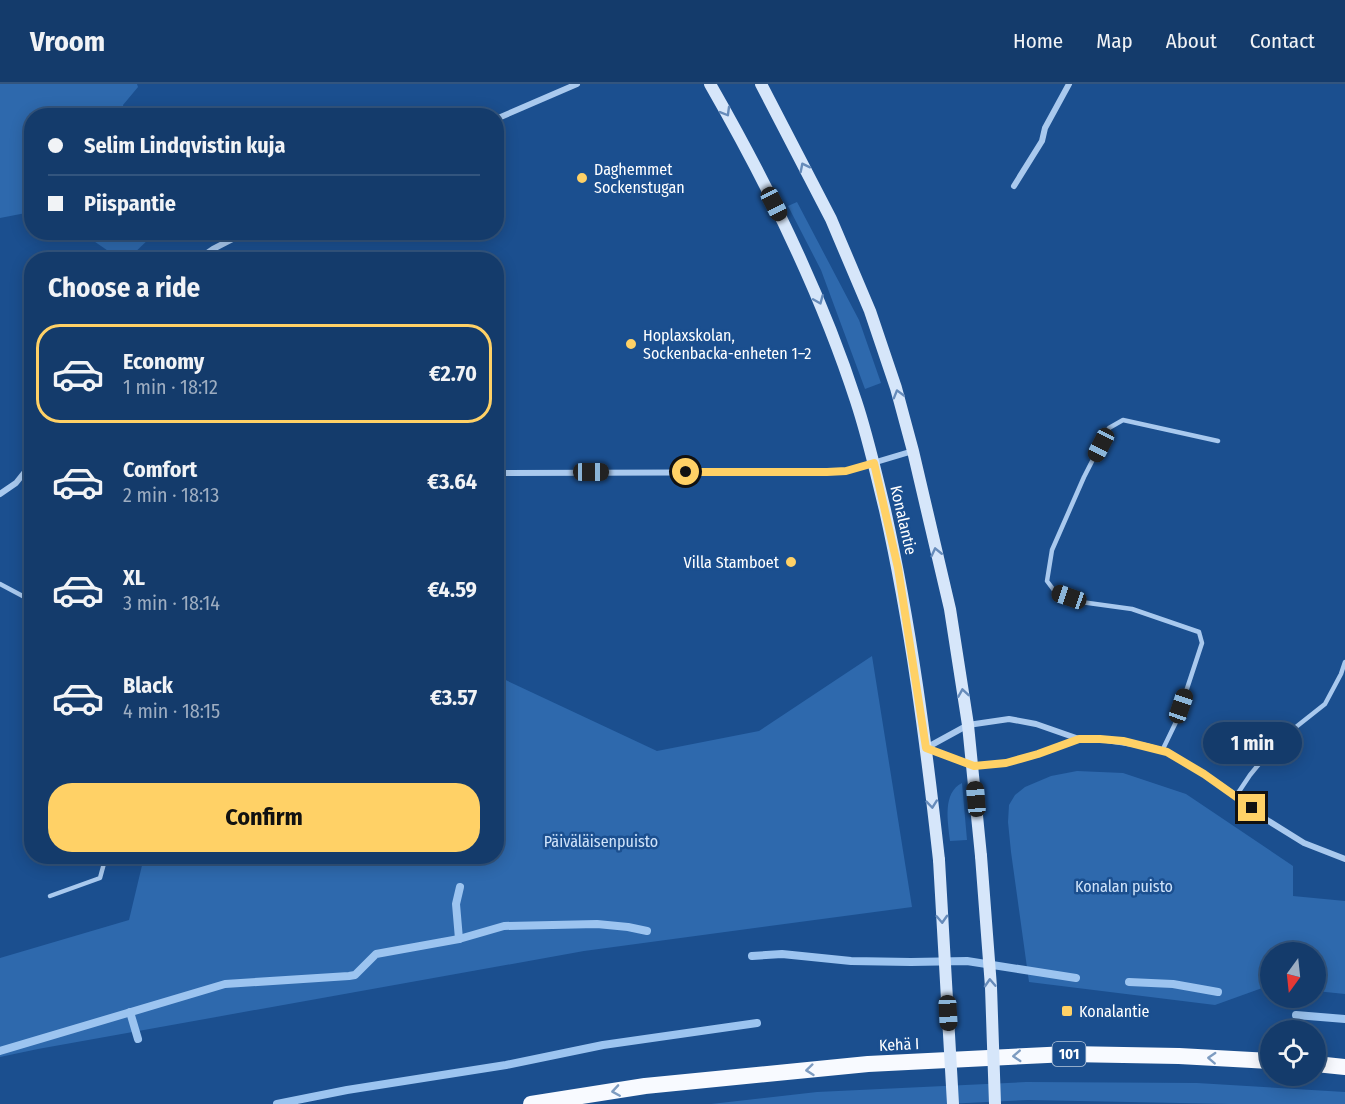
<!DOCTYPE html>
<meta charset="utf-8">
<style>
:root{--surface:#143b6b;--page:#1d4271;--text:#f1f3f6;--muted:#9dadc1;--line:#33557e;--accent:#ffd166}
body{margin:0;font-family:"Fira Sans Condensed",sans-serif;background:var(--page);color:var(--text);height:100vh;display:flex;flex-direction:column;font-size:22px;white-space:nowrap}
*{box-sizing:border-box;margin:0}
p{font-size:20px;color:var(--muted)}
.icon{flex:none;width:33px;height:33px;fill:none;stroke:currentColor;stroke-width:2;stroke-linecap:round;stroke-linejoin:round}
.map{position:relative;flex:1;overflow:hidden}
.side{position:absolute;left:24px;top:168px;width:480px;height:612px;display:flex;flex-direction:column;background:var(--surface);border-radius:24px;box-shadow:0 3px 15px #0003,0 0 0 2px var(--line)}
.side>*{flex:none}
.guide{position:absolute;left:24px;top:24px;width:480px;height:132px;border-radius:24px;box-shadow:0 3px 15px #0003,0 0 0 2px var(--line);display:grid;align-content:center;height:132px;padding:0 24px;background:var(--surface)}
.needle{width:39px;rotate:195deg}
.controls{position:absolute;left:1260px;top:858px;display:grid;gap:12px}
.controls a{display:grid;place-items:center;width:66px;height:66px;border-radius:50%;background:var(--surface);box-shadow:0 3px 15px #0003,0 0 0 2px var(--line);font-size:30px}
.end{position:absolute;width:27px;height:27px;margin:-14px;border:8px solid #ffd166;background:#111;box-shadow:0 0 0 3px #111}
.from{border-radius:50%}
.bubble{position:absolute;height:42px;border-radius:21px;background:var(--surface);box-shadow:0 3px 15px #0003,0 0 0 2px var(--line);font-size:20px;font-weight:700;line-height:42px;text-align:center}
.car{position:absolute;width:18px;height:36px;margin:-18px -9px;border-radius:8px;box-shadow:0 0 4px 2px #0007;background:linear-gradient(#222 24%,#8ab4d8 0 40%,#222 0 76%,#8ab4d8 0 86%,#222 0)}
.guide b{display:flex;align-items:center;gap:21px;height:57px;font-size:22px}
.guide b+b{border-top:2px solid var(--line)}
.guide i{width:15px;height:15px;background:var(--text)}
ul{padding:0;list-style:none}
li{display:flex;align-items:center;gap:18px;height:99px;margin:0 12px 9px;padding:0 12px;border:3px solid transparent;border-radius:24px}
li div{flex:1}
li b{display:block;font-size:22px}
li em{font-style:normal;font-weight:700}
li.selected{border-color:var(--accent)}
li>.icon{width:54px;height:54px;stroke-width:1.5}
h2{padding:0 24px;font-size:27px;line-height:72px}
.cta{display:flex;gap:12px;margin-top:auto;padding:12px 24px}
.cta a{flex:1;height:69px;border-radius:24px;background:var(--accent);color:#111;font-size:24px;font-weight:700;line-height:69px;text-align:center}
header{display:flex;align-items:center;gap:36px;box-sizing:border-box;height:84px;padding:0 30px;background:var(--surface);border-bottom:2px solid var(--line)}
header strong{font-size:28px}
nav{display:flex;gap:33px;margin-inline-start:auto;font-size:21px}
.map>svg:first-child{display:block}
</style>
<header>
<strong>Vroom</strong>
<nav><a>Home</a><a>Map</a><a>About</a><a>Contact</a></nav>
</header>
<div class="map">
<svg width="1345" height="1020" viewBox="0 0 1345 1020">
<rect width="100%" height="100%" fill="#1b4f8f"/>
<g fill="#2e69ad">
<path d="M0,0H137L138,3L123,21L125,31L32,32L31,128L0,134Z"/>
<path d="M797,118L859,236L881,299L865,305L821,186L788,122Z"/>
<path d="M82,149H149L152,152L128,175H120Z"/>
<path d="M872,572L912,823L584,867L38,965L0,973V874L129,836L144,773L496,772L497,592L657,667L759,647Z"/>
<path d="M1077,687L1123,689L1186,710L1293,782V812L1345,817V910L1316,907V868H1270V904L1265,903L1215,921L1029,898L1011,768L1008,738L1009,721L1015,711L1025,703L1051,692Z"/>
<path d="M962,699L967,756L950,757C948,738 942,709 962,699Z"/>
<path d="M1026,998L1197,999L1345,1008V1020H1230L1028,1016L946,1020H711L817,1008Z"/>
</g>
<g fill="none" stroke-linecap="round" stroke-linejoin="round">
<g stroke="#9cc4f0" stroke-width="8">
<path d="M459,855L456,820L460,803"/>
<path d="M752,872L782,870L851,877L911,878L967,877L1076,894"/>
<path d="M1129,898L1173,900L1218,908"/>
<path d="M130,928L138,955"/>
<path d="M1296,931L1345,935"/>
<path d="M0,967L225,900L349,892L355,891L376,870L459,855L504,842L597,840L628,843L647,847"/>
<path d="M277,1020L347,1006L506,981L603,961L757,939"/>
</g>
<g stroke="#a9c9ee" stroke-width="4.5">
<path d="M0,500L32,517"/>
<path d="M1162,667L1176,638L1202,559L1199,548L1132,525L1081,518L1056,509L1047,497L1052,466L1084,393L1109,344L1123,336L1218,357"/>
<path d="M1236,712L1250,691L1277,658L1325,620L1341,590L1345,578"/>
<path d="M50,812L100,794L106,772"/>
</g>
<g stroke="#a9c9ee" stroke-width="6">
<path d="M496,35L577,0"/>
<path d="M1014,102L1042,57L1045,44L1069,0"/>
<path d="M197,176L213,165L246,148"/>
<path d="M496,389L827,388L846,387L913,367"/>
<path d="M0,410L16,399L32,379"/>
<path d="M926,664L968,641L1009,635L1036,640L1079,655H1100L1146,662L1167,668L1204,690L1236,712L1267,736L1304,759L1345,775"/>
<path d="M926,664L973,682L1006,679L1038,670L1078,655"/>
</g>
<g stroke="#d6e6fa" stroke-width="12">
<path d="M710,0C768,101 820,206 856,317C868,353 876,390 885,426C911,542 926,659 939,776"/>
<path d="M761,0L831,135L870,227L896,304L913,367L950,525L968,641L981,772"/>
</g>
<g stroke="#f8faff" stroke-width="16">
<path d="M1316,980L1345,983"/>
<path d="M531,1020L645,1002L868,980L1068,970L1179,972L1270,977"/>
</g>
<g stroke="#d6e6fa" stroke-width="12">
<path d="M981,772L991,903L995,1020"/>
<path d="M939,776L953,1020"/>
</g>
</g>
<defs><path id="oneway-chevron" d="M-2-3.5L2.5 0L-2 3.5" fill="none" stroke-width="1.6" stroke-linecap="round" stroke-linejoin="round" transform="scale(1.5)"/></defs>
<g stroke="#668bba">
<use href="#oneway-chevron" transform="translate(726 28) rotate(60)"/>
<use href="#oneway-chevron" transform="translate(804 83) rotate(-117)"/>
<use href="#oneway-chevron" transform="translate(819 216) rotate(67)"/>
<use href="#oneway-chevron" transform="translate(898 310) rotate(-106)"/>
<use href="#oneway-chevron" transform="translate(936 468) rotate(-103)"/>
<use href="#oneway-chevron" transform="translate(963 609) rotate(-99)"/>
<use href="#oneway-chevron" transform="translate(932 720) rotate(84)"/>
<use href="#oneway-chevron" transform="translate(942 835) rotate(87)"/>
<use href="#oneway-chevron" transform="translate(990 899) rotate(-93)"/>
</g>
<g stroke="#7e9cc1">
<use href="#oneway-chevron" transform="translate(1017 972) rotate(177)"/>
<use href="#oneway-chevron" transform="translate(1212 974) rotate(-177)"/>
<use href="#oneway-chevron" transform="translate(810 986) rotate(174)"/>
<use href="#oneway-chevron" transform="translate(616 1007) rotate(171)"/>
</g>
<g fill="none" stroke-linecap="round" stroke-linejoin="round">
<path stroke="#ffd166" stroke-width="8" d="M686,388H827L846,387L874,379L898,484L926,664L974,682L1006,679L1038,670L1079,655H1100L1123,657L1167,668L1204,690L1252,724"/>
</g>
<g fill="#ffd166" stroke="#1b4f8f" stroke-width="2">
<circle cx="582" cy="94" r="6"/>
<circle cx="631" cy="260" r="6"/>
<circle cx="791" cy="478" r="6"/>
<rect x="1061" y="921" width="12" height="12" rx="3"/>
</g>
<g text-anchor="middle" stroke-width="5" stroke-linejoin="round" paint-order="stroke">
<rect fill="#1b4f8f" stroke="#bbcadd" stroke-width="1.5" x="1052.5" y="958" width="33" height="24" rx="4.5"/>
<g font-size="15" font-weight="bold" fill="#fff">
<text x="1069" y="975">101</text>
</g>
<g font-size="16" fill="#fff" stroke="#1b4f8f" text-anchor="start">
<text x="594" y="91">Daghemmet<tspan x="594" dy="18">Sockenstugan</tspan></text>
<text x="643" y="257">Hoplaxskolan,<tspan x="643" dy="18">Sockenbacka-enheten 1–2</tspan></text>
<text x="779" y="484" text-anchor="end">Villa Stamboet</text>
<text x="1079" y="933">Konalantie</text>
</g>
<g font-size="16" fill="#fff" stroke="#1b4f8f">
<text transform="translate(904 436) rotate(77)" y="6">Konalantie</text>
<text transform="translate(899 960) rotate(-3)" y="6">Kehä I</text>
</g>
<g font-size="16" fill="#cfe3fa" stroke="#1b4f8f">
<text x="601" y="763">Päiväläisenpuisto</text>
<text x="1124" y="808">Konalan puisto</text>
</g>
</g>
</svg>
<div class="controls">
<a><svg class="needle" viewBox="-14 -14 28 28"><path d="M0-13l5 13h-10z" fill="#e53935"/><path d="M0 13l5-13h-10z" fill="#9dadc1"/></svg></a>
<a><svg class="icon" aria-label="locate" viewBox="0 0 24 24"><circle cx="12" cy="12" r="6"/><path d="M12 2v4M12 18v4M2 12h4M18 12h4"/></svg></a>
</div>
<i class="end from" style="left:686px;top:388px"></i>
<i class="end" style="left:1252px;top:724px"></i>
<div class="bubble" style="left:1203px;top:638px;width:99px">1 min</div>
<i class="car" style="left:774px;top:120px;rotate:153deg"></i>
<i class="car" style="left:1101px;top:361px;rotate:207deg"></i>
<i class="car" style="left:591px;top:388px;rotate:90deg"></i>
<i class="car" style="left:1069px;top:513px;rotate:289deg"></i>
<i class="car" style="left:1181px;top:622px;rotate:19deg"></i>
<i class="car" style="left:976px;top:715px;rotate:355deg"></i>
<i class="car" style="left:948px;top:929px;rotate:177deg"></i>
<div class="guide">
<b><i class="from"></i>Selim Lindqvistin kuja</b>
<b><i></i>Piispantie</b>
</div>
<section class="side">
<h2>Choose a ride</h2>
<ul>
<li class="selected"><svg class="icon" aria-label="car" viewBox="0 0 24 24"><path d="M5 17H2v-5l4-1 3-4h7l3 4 3 1v5h-3M9 17h6M6 11h13"/><circle cx="7" cy="17" r="2"/><circle cx="17" cy="17" r="2"/></svg><div><b>Economy</b><p>1 min · 18:12</p></div><em>€2.70</em></li>
<li><svg class="icon" aria-label="car" viewBox="0 0 24 24"><path d="M5 17H2v-5l4-1 3-4h7l3 4 3 1v5h-3M9 17h6M6 11h13"/><circle cx="7" cy="17" r="2"/><circle cx="17" cy="17" r="2"/></svg><div><b>Comfort</b><p>2 min · 18:13</p></div><em>€3.64</em></li>
<li><svg class="icon" aria-label="car" viewBox="0 0 24 24"><path d="M5 17H2v-5l4-1 3-4h7l3 4 3 1v5h-3M9 17h6M6 11h13"/><circle cx="7" cy="17" r="2"/><circle cx="17" cy="17" r="2"/></svg><div><b>XL</b><p>3 min · 18:14</p></div><em>€4.59</em></li>
<li><svg class="icon" aria-label="car" viewBox="0 0 24 24"><path d="M5 17H2v-5l4-1 3-4h7l3 4 3 1v5h-3M9 17h6M6 11h13"/><circle cx="7" cy="17" r="2"/><circle cx="17" cy="17" r="2"/></svg><div><b>Black</b><p>4 min · 18:15</p></div><em>€3.57</em></li>
</ul>
<div class="cta"><a>Confirm</a></div>
</section>
</div>
